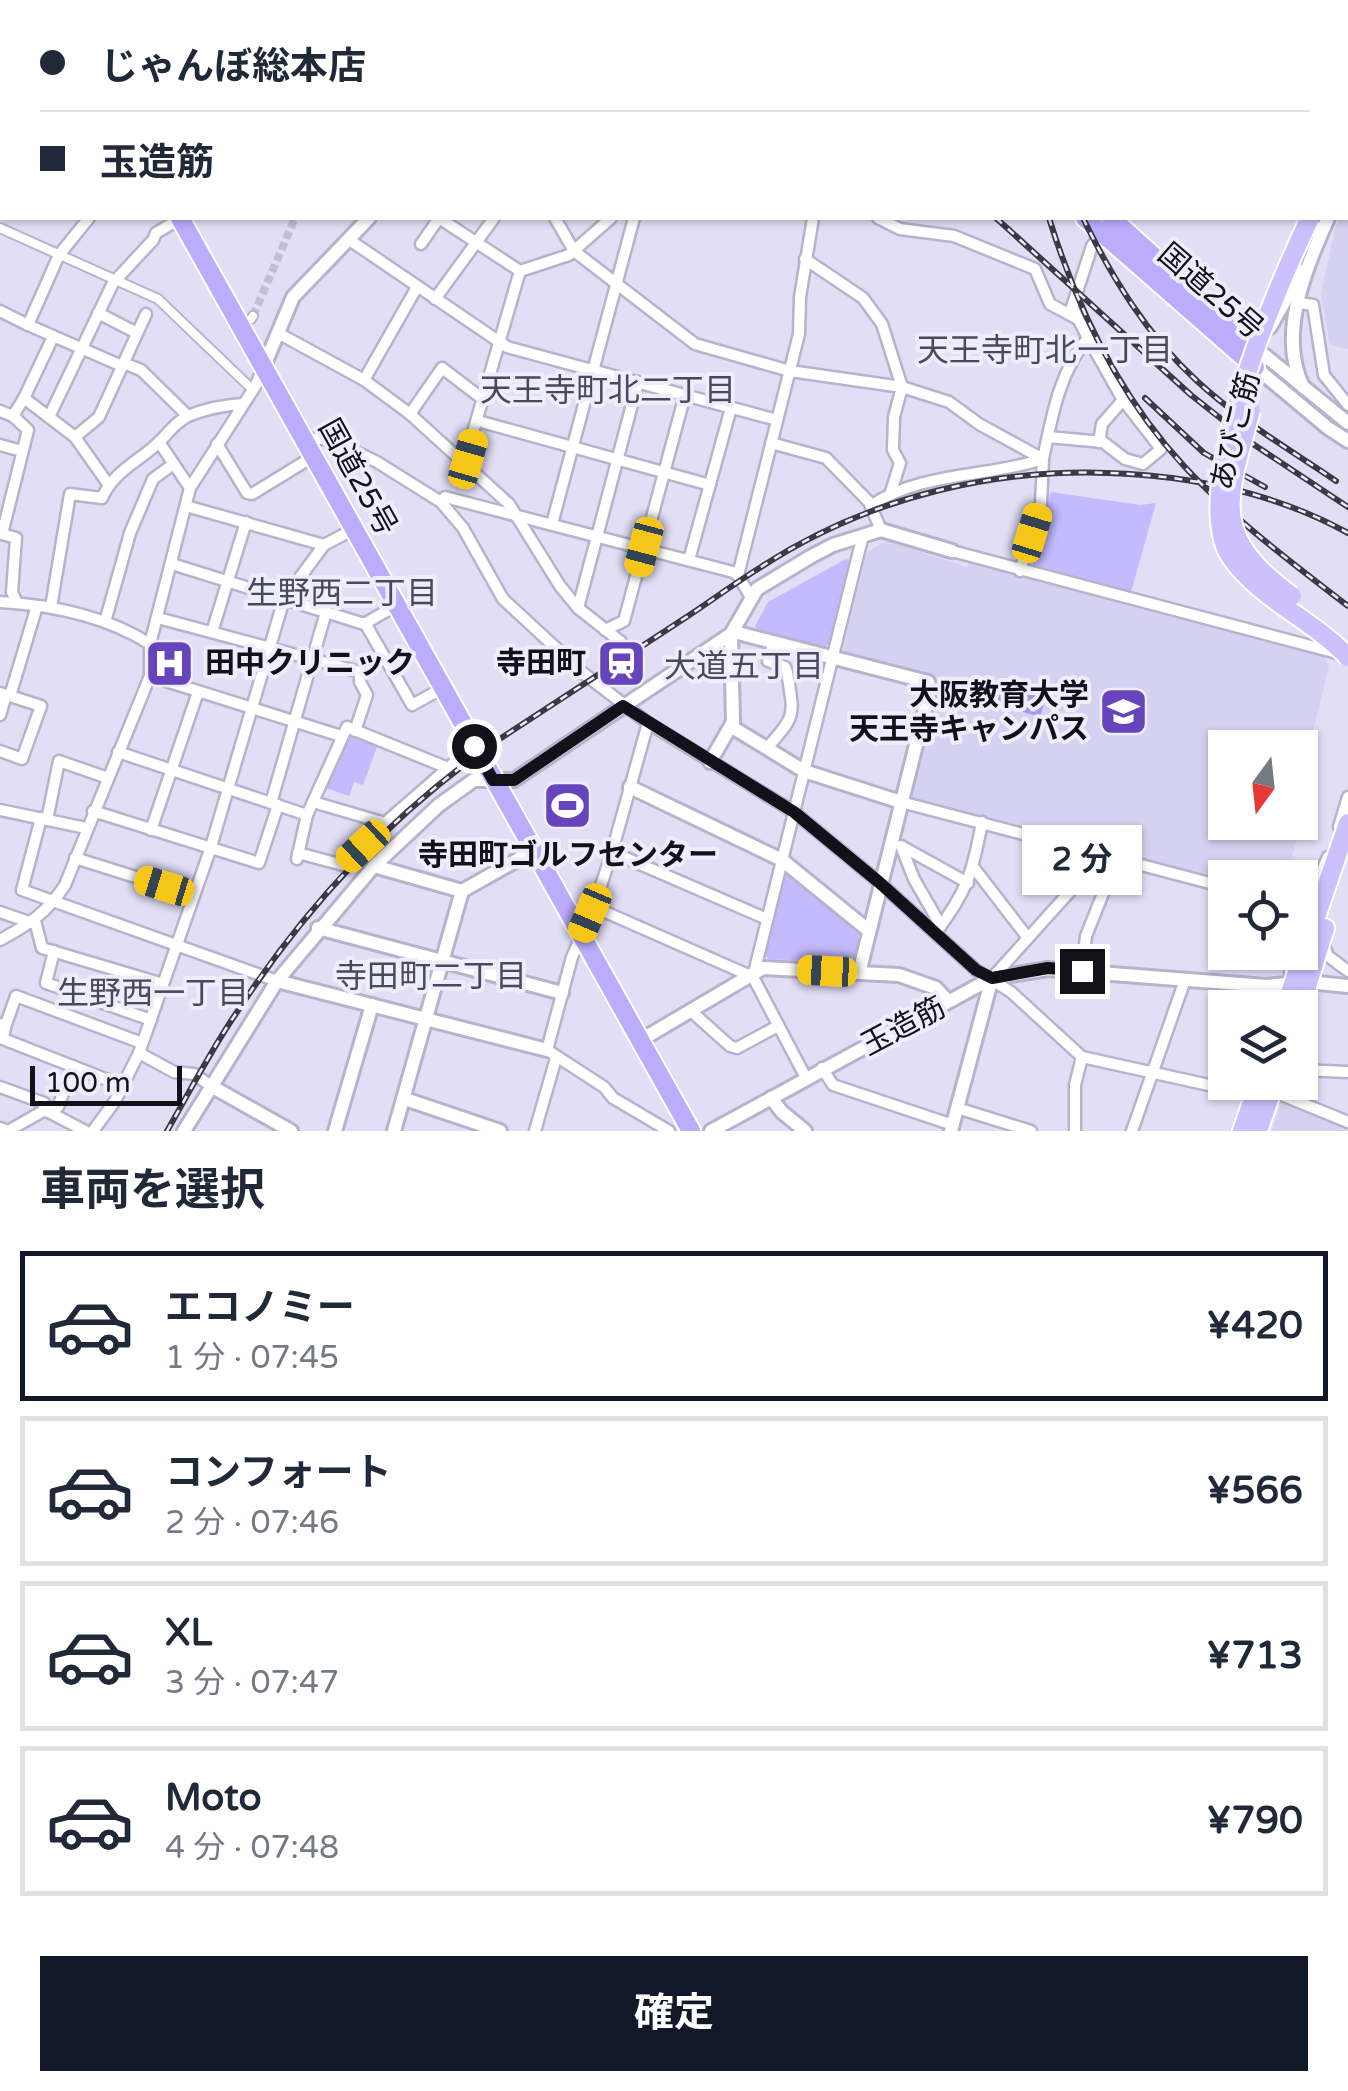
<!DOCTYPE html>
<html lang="ja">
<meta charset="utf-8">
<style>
:root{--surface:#fff;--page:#f6f6f7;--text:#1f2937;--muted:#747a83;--line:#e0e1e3;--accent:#111827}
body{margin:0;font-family:"Varela Round","Noto Sans JP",sans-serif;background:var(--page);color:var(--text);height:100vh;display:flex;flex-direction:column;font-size:38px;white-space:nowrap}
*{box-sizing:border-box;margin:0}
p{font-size:32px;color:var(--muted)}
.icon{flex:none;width:55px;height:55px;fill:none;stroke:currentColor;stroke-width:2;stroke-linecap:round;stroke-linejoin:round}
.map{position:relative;height:1131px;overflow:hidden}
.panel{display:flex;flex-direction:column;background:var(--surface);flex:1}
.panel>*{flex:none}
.banner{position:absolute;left:0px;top:0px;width:1350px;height:220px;box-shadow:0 2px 8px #0004;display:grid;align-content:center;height:220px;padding:0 40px;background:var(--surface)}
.needle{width:65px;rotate:195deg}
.controls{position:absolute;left:1208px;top:730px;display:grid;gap:20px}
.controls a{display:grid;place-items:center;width:110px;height:110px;border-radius:0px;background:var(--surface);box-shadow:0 2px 8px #0004;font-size:50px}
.scale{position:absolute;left:30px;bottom:25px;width:152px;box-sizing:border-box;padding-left:10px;border:5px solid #121019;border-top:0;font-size:28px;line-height:35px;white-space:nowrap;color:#121019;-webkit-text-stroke:8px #eeedfb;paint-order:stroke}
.end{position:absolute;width:45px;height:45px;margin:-22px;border:12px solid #121019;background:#fff;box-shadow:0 0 0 5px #fff}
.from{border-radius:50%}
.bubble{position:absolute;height:70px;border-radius:0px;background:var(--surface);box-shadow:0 2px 8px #0004;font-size:32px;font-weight:700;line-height:70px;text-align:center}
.car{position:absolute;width:30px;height:60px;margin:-30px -15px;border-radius:12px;box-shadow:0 0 8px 2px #0007;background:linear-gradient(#f5c518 24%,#345 0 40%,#f5c518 0 76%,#345 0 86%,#f5c518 0)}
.banner b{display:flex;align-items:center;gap:35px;height:95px;font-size:38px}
.banner b+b{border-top:2px solid var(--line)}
.banner i{width:25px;height:25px;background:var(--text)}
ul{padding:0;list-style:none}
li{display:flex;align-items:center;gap:30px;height:150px;margin:0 20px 15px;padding:0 20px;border:5px solid var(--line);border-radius:0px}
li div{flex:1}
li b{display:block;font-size:38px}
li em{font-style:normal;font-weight:700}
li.current{border-color:var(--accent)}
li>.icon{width:90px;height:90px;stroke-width:1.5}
h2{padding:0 40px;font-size:45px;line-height:120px}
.primary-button{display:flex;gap:20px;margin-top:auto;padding:20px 40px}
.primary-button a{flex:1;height:115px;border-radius:0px;background:var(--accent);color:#fff;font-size:40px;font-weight:700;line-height:115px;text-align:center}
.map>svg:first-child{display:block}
</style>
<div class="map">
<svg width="1348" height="1131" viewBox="0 0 1348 1131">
<rect width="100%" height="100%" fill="#e1def6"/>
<g fill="#d5d1f0">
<path d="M1348,201V349L1330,345L1321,294L1335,229L1340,218H1348Z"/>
<path d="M889,542L967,567L970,562L1322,653L1329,666L1300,785V748H1225V822H1300V792L1309,793L1287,877L1225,878V881L909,800L939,678L846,653L843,648L867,553L882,543Z"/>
<path d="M1285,1103L1339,1123L1348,1131H1272L1280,1106Z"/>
</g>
<g fill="#c4bafe">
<path d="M1051,492L1140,505L1156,503L1131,592L1032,566Z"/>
<path d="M846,559L850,562L830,643L825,647L758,631L755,626L768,602Z"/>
<path d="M346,733L378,744L363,785L354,782L349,796L326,788Z"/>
<path d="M790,875L859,932L855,960L850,963L768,959L765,954L784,877Z"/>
</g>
<path fill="#a698eb" d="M998,680L1047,693L1040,717L992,703Z"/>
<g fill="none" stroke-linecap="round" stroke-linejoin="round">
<path stroke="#c2bfd5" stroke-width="8" stroke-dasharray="8 4" stroke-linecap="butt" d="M253,316L295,218"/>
<defs>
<g id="pedestrian">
<path d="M0,228L158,299L253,390"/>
<path d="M251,319L253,316"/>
</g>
<g id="minor">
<path d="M157,0L158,2"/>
<path d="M421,0L425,2"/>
<path d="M731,0L734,2"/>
<path d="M977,0V2"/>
<path d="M996,0L997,2"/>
<path d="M1161,0L1163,2"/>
<path d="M1192,0L1194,2"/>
<path d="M222,2L224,0"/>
<path d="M404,2V0"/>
<path d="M1097,2L1098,0"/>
<path d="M1276,2V0"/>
<path d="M0,86L2,82"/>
<path d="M89,218L59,255L28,325L122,366"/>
<path d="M439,218L520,271L569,255L611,218"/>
<path d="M555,218L574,251L695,344L790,371L902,387L949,402L979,424L1043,459L1041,503L1020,571"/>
<path d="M878,218L900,229L954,236L1035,269L1050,304L1076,318"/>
<path d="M348,239L507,347L777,420"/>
<path d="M421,244L439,218"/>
<path d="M805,259L863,298L882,324L902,387L894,417L893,450L900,463L890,495"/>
<path d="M435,299L494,218"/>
<path d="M1299,303L1313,305L1324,375L1348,405"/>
<path d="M0,311L28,325"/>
<path d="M98,313L137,333"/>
<path d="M278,333L364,380L410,414L509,504L560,586L578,608L621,642"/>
<path d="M1088,338L1072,307L1092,246L1102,233"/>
<path d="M123,363L141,370L188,416"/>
<path d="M364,380L417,287"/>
<path d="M24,398L53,337"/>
<path d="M0,411L13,416L24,398L75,437L108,484"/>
<path d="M410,414L442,368L484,400"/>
<path d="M13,416L28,430L2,534L16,538L12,592L17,603"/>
<path d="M49,417L113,283L153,240L156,233L181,218"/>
<path d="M478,421L710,485"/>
<path d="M75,437L99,417L146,314"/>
<path d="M305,439H329L377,462L441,502L463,528L503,599L583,673L648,723L794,812L880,883L976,970L1011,992L1082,1057L1245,1093L1282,1095L1348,1122"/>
<path d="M159,442L190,488"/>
<path d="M1099,442L1102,424L1123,400"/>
<path d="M771,443L826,458L869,502L881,530"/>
<path d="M217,444L247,493L252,494L314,456"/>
<path d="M0,445L22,451"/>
<path d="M464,463L520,271"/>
<path d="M441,502L445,497L733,572L738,575L750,596"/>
<path d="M872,505C920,472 990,477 1043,459C1052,417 1059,372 1088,338L1123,400L1161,449L1143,464L1125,459L1103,442L1048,437"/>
<path d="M186,506L324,545"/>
<path d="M552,524L634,218"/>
<path d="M952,551L1337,653"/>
<path d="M689,560L731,408"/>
<path d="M172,564L364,624L397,605"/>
<path d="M738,575L799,334L800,297L813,218"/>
<path d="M0,602C51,605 106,616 150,644"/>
<path d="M51,607L70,494L102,498C114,471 138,462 158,443C169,433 174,423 188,416C205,409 225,405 243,404"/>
<path d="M578,608L638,382"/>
<path d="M158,618L360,672V682L367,695L355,731"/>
<path d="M105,622L130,533L153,479L172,465"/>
<path d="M365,623L412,705L443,688"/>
<path d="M605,630L624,621L685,395"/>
<path d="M212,632L246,522"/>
<path d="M150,676L341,736"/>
<path d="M0,693L10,696L37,606"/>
<path d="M0,715L6,695"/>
<path d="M648,723L612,852L594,907L572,957L547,1050L604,1087L613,1098L669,1131"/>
<path d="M767,748C797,714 794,716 787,672L785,667L768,661L774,642"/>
<path d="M0,751L22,759L41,706L10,696"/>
<path d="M118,752L307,815L347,727L448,768L474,746"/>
<path d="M313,802L385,823L448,768"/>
<path d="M901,802L1225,887"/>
<path d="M271,803L326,612"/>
<path d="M0,810L86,828"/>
<path d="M93,811L259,863L278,805"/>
<path d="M41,818L22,890L277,981"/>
<path d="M47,820L59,761L108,778"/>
<path d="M1339,827L1348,797"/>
<path d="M151,830L198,692"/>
<path d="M901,846L914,879L941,926"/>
<path d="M903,847L968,883"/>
<path d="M612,852L767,919"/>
<path d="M298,853L343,865L385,823"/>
<path d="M75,858L193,895"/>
<path d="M297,859L307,815"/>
<path d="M974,868L1028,938"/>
<path d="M1081,879L1106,886L1086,936L1082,971"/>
<path d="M594,907L753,977"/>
<path d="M0,912L32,923"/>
<path d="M1300,920L1328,857"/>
<path d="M35,921L42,948L163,984"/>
<path d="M935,933C967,893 973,871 982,822"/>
<path d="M0,940C28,925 48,912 65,885L150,676V644L190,488L256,385L264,366"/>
<path d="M1322,941L1328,956L1348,971"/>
<path d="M54,951L46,983L151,1020"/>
<path d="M1288,952L1291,981"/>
<path d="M992,978L1102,856"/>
<path d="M692,1012L730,1046L737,1048L778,1026"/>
<path d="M0,1024L5,1027L16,996L142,1043"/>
<path d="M5,1027L3,1039L123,1086"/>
<path d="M139,1053L174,1072L194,1074L211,1086"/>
<path d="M822,1068L833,1085L953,1125"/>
<path d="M1300,1070L1348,1072"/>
<path d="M806,1078L753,977L863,535"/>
<path d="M0,1087L44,1103L45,1110L85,1131"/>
<path d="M957,1108L1031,1131"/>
<path d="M48,1112L58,1107L73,1066"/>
<path d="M0,1128L8,1131L45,1110"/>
<path d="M93,1131L115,1101L139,1053L210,850L284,599L324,545L354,529"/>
<path d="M535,1131L556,1058"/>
<path d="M1075,1131V1085L1082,1057"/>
<path d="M1132,1131L1185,980"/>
</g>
<g id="tertiary">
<path d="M668,2L673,0"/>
<path d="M1348,128V127"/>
<path d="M1348,176V175"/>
<path d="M1270,327L1302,271"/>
<path d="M1252,345L1348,423"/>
<path d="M1254,358L1255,367L1328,428L1348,441"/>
<path d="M264,366L293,297L369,218"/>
<path d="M1303,387C1277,334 1306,268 1328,218"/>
<path d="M734,632L928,682L930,689L859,973"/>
<path d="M732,727L804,771L901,802"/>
<path d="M710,762L733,722L731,634"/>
<path d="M630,787L782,860L868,930"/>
<path d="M374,866L462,891"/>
<path d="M318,928L562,993"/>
<path d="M277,981L547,1050"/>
<path d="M641,1040L763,968L899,975L936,988L948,1001"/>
<path d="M211,1086L291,1131"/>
<path d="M771,1098L782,1112L805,1131"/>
<path d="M405,1099L500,1131"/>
<path d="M184,1131L277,981L374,866L439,805L474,780H514L731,634L757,589L810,557L833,545L881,530L952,551"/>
<path d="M335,1131L372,1005"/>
<path d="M394,1131L462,891L533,851"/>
<path d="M711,1131L992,978L1048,969L1266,986L1308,982L1348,986"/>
<path d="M951,1131L992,978"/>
</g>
<g id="primary">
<path d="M1348,139V138"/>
<path d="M1348,164V163"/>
<path d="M1285,1008L1348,823"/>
<path d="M1300,1009L1325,928"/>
<path d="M1242,1131L1259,1082"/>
<path d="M1258,1131L1275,1082"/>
</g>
<g id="trunk">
<path d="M40,0L42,2"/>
<path d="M833,0L835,2"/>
<path d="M858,0L860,2"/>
<path d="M180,218L691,1131"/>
<path d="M1085,218L1255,367"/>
<path d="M1111,218L1252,345"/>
</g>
</defs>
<use href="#pedestrian" stroke="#b6b3cb" stroke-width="12"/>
<use href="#minor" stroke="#b6b3cb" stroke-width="15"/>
<use href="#tertiary" stroke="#b6b3cb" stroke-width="18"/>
<use href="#primary" stroke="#fff" stroke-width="22"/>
<use href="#trunk" stroke="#fff" stroke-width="22"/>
<use href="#pedestrian" stroke="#fff" stroke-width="8"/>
<use href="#minor" stroke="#fff" stroke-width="10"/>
<use href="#tertiary" stroke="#fff" stroke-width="12"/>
<use href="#primary" stroke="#ccc1fd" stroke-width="18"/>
<use href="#trunk" stroke="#bbacfc" stroke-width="18"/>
<defs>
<g id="rail">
<path d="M758,0L761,2"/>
<path d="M990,0L991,2"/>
<path d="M1172,0L1174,2"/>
<path d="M996,218L1191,395L1253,444L1348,507"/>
<path d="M1049,218C1077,308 1119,396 1184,466C1233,519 1291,562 1348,606"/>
<path d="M1083,218C1112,278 1147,335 1197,381C1239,420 1289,449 1336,481"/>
<path d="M1145,398L1204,453L1265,487"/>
<path d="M167,1131C190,1091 211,1050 237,1012C306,906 391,815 495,742C558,701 622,659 685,618C711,601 735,583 761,567C870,496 1001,465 1130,474C1206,479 1281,496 1348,533"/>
</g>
</defs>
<use href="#rail" stroke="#3c3945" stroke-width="6"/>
<use href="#rail" stroke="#eeedfb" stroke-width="2.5" stroke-dasharray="8" stroke-linecap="butt"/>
<defs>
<g id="primary-bridge">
<path d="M1310,218C1278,284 1186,496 1232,559C1262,600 1313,620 1348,657"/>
<path d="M1251,410C1227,499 1208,535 1292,596"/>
</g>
</defs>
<use href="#primary-bridge" stroke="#fff" stroke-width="22" stroke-linecap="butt"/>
<use href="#primary-bridge" stroke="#ccc1fd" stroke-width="18"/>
</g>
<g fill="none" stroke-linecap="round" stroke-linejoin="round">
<path stroke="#121019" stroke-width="12" d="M474,746L493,780H514L623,706L794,812L880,883L976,970L992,978L1048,968L1082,971"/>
</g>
<defs>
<symbol id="hospital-square" viewBox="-11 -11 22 22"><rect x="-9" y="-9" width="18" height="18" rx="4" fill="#6544bc" stroke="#eeedfb"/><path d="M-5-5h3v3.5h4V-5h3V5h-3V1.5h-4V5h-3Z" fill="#fff"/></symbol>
<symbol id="station-square" viewBox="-11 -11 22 22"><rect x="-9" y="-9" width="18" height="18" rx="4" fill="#6544bc" stroke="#eeedfb"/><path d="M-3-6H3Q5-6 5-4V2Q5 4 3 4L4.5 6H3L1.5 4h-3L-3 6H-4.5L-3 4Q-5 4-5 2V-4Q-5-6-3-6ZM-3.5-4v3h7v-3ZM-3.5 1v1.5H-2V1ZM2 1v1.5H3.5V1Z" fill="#fff"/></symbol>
<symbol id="university-square" viewBox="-11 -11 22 22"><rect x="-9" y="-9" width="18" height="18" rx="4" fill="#6544bc" stroke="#eeedfb"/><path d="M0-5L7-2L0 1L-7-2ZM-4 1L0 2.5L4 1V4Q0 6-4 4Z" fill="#fff"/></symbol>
<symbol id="stadium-square" viewBox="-11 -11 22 22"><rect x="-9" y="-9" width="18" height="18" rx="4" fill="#6544bc" stroke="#eeedfb"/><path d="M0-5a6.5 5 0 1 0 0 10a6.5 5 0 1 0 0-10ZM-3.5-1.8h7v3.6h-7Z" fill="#fff"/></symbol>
</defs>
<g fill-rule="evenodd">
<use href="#hospital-square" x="142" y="636" width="55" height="55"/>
<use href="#station-square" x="594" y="636" width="55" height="55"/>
<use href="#university-square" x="1096" y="684" width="55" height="55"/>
<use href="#stadium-square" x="540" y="778" width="55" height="55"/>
</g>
<g text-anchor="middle" stroke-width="8" stroke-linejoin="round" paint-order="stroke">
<g font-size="30" fill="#121019" stroke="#eeedfb">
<text transform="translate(1211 291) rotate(41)" y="10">国道25号</text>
<text transform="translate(1235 431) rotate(-76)" y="10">あびこ筋</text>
<text transform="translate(358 477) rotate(61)" y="10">国道25号</text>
<text transform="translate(903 1026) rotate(-28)" y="10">玉造筋</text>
</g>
<g font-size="30" font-weight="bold" fill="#121019" stroke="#eeedfb" text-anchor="end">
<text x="205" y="673" text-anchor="start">田中クリニック</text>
<text x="586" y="673">寺田町</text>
<text x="1089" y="705">大阪教育大学<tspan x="1089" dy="34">天王寺キャンパス</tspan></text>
<text x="568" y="865" text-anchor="middle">寺田町ゴルフセンター</text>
</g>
<g font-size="32" fill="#4a485b" stroke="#eeedfb">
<text x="1045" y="361">天王寺町北一丁目</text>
<text x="608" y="401">天王寺町北二丁目</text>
<text x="342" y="604">生野西二丁目</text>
<text x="744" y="677">大道五丁目</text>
<text x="431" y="987">寺田町二丁目</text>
<text x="153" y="1004">生野西一丁目</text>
</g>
</g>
</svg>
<div class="controls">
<a><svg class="needle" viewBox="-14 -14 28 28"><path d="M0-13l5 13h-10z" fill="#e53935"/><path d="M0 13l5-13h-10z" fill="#747a83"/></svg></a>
<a><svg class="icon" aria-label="locate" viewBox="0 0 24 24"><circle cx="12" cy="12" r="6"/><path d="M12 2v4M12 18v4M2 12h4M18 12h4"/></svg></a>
<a><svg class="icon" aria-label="layers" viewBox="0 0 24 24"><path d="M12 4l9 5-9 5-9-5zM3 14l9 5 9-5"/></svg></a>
</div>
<div class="scale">100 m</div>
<i class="end from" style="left:474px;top:746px"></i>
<i class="end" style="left:1082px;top:971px"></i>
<div class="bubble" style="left:1022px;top:825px;width:120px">2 分</div>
<i class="car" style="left:468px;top:459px;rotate:16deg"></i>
<i class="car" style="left:1032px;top:533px;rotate:17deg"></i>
<i class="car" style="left:644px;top:547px;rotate:195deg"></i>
<i class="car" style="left:363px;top:846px;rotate:227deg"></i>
<i class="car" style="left:164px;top:886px;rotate:287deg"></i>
<i class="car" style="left:590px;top:913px;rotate:203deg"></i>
<i class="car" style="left:827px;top:971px;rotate:273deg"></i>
<div class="banner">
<b><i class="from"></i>じゃんぼ総本店</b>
<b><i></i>玉造筋</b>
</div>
</div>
<section class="panel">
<h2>車両を選択</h2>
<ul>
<li class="current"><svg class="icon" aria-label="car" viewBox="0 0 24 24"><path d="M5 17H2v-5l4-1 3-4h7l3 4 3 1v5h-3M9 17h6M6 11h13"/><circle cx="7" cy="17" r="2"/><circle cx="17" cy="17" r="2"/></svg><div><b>エコノミー</b><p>1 分 · 07:45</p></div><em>¥420</em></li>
<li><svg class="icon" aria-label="car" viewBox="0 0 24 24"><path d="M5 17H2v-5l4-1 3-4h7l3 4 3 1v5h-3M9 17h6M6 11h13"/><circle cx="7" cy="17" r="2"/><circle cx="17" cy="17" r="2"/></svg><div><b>コンフォート</b><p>2 分 · 07:46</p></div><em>¥566</em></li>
<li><svg class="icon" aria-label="car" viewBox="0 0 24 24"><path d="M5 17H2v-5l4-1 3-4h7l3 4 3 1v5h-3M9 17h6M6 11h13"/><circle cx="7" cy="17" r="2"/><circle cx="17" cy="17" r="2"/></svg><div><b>XL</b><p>3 分 · 07:47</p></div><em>¥713</em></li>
<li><svg class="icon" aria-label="car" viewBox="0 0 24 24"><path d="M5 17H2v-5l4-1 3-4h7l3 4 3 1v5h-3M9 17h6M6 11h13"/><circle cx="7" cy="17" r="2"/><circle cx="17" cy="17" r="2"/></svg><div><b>Moto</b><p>4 分 · 07:48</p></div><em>¥790</em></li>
</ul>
<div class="primary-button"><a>確定</a></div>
</section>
